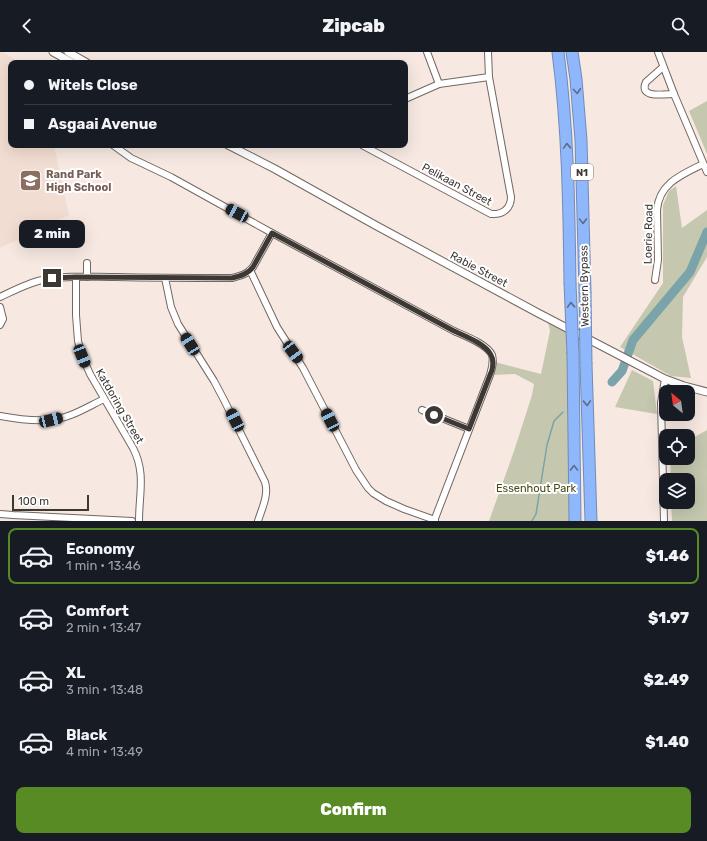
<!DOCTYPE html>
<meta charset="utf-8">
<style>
:root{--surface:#171b24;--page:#20242c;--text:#f1f3f6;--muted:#9ea1a6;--line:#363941;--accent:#588b23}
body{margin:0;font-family:Rubik,sans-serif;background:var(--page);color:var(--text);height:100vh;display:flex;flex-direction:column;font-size:15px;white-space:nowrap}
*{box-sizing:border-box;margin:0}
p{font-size:13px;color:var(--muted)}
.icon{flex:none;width:22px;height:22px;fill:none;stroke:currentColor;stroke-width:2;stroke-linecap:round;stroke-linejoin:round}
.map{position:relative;height:469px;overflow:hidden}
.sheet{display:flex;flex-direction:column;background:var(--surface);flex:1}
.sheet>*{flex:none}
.guide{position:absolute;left:8px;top:8px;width:400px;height:88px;border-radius:8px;box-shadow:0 4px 16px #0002;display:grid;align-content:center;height:88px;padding:0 16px;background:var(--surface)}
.needle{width:26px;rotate:331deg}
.fabs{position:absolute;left:659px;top:333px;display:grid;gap:8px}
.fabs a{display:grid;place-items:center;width:36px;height:36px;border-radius:8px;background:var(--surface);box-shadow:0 4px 16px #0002;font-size:20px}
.scale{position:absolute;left:12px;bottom:10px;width:77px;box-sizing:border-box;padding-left:4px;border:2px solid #3e3835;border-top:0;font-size:11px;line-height:14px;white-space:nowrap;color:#3e3835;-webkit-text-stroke:3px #fff;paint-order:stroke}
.end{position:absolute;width:18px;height:18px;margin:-9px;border:5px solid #3e3835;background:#fff;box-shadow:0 0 0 2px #fff}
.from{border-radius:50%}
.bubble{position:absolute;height:28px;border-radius:8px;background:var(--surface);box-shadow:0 4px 16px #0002;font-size:13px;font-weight:800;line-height:28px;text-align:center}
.car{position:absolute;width:12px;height:24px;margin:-12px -6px;border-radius:5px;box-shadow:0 0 3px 1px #0007;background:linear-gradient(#222 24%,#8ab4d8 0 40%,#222 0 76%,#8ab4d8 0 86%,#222 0)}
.guide b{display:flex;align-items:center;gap:14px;height:38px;font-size:15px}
.guide b+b{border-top:1px solid var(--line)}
.guide i{width:10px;height:10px;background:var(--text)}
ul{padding:7px 0 0;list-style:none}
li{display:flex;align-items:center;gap:12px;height:56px;margin:0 8px 6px;padding:0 8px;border:2px solid transparent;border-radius:8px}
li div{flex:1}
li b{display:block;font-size:15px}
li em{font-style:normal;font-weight:800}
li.selected{border-color:var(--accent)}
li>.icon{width:36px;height:36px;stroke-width:1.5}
.cta{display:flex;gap:8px;margin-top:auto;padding:8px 16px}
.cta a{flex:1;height:46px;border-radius:8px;background:var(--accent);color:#fff;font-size:16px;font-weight:800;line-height:46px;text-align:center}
header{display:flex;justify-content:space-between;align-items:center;height:52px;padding:0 16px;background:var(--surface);font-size:18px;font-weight:800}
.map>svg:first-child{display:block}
</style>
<header><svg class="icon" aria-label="back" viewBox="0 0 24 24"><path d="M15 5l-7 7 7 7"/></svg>Zipcab<svg class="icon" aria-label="search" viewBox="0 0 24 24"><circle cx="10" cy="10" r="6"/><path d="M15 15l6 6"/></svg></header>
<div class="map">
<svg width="707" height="469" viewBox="0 0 707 469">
<rect width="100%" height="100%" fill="#f7e9e2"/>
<path fill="#f2ddd2" d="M0,0H3L21,11H11V93H54L69,163L0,196Z"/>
<g fill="#c5c8af">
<path d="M707,49V102L689,59Z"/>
<path d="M676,134L682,176L707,158V205L683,245L682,285L691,326L671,324L620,295L663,231V153L669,139Z"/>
<path d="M547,266L568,274L569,469H489L514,399L532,343L534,332L515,322L492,323L495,310L541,322L550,279Z"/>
<path d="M632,318L653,329L657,362L615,355Z"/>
<path d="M707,378V469H672L671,450H688V428H671L670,406H688V387H691Z"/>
</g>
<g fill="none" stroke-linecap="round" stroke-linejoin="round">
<path stroke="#7aa4a9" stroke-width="1.5" d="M532,469L536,462L547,393L554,369L563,360"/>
<path stroke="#7aa4a9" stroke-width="9" d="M612,330L622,319L633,288L690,220L707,180"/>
<defs>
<g id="minor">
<path d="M427,0L439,32"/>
<path d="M658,0L674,42L707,120"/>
<path d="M663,15L646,30C638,47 665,42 674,42"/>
<path d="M405,47L439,32L489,25"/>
<path d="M113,93L131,106L171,125L272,181L454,279C465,284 487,292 492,303C494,310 492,316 490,323L434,469"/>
<path d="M362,93L491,162C502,163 511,157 511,145L489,25L488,0"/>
<path d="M250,218L277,275L303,316L356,418L368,436L373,441L386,449L404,457L435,468"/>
<path d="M76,225V263L78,289L82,304L90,322L133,396C146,421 139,442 139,469"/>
<path d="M87,225V211"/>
<path d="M165,226L171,255L178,272L214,329L224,348L265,430C269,443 262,456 258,469"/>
<path d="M655,228L658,208L657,158C659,131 683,122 703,112"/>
<path d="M0,245C13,239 28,231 42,228C65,223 92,225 116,225C154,226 193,226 232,226C240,224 248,222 253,215L272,181"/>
<path d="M0,255L3,267L0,273"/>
<path d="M422,358L469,377"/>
<path d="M0,364C16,367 33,369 49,368C69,367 87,355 104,347"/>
<path d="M0,462L13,463L132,469"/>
<path d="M664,469L661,351L665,327"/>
</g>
<g id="tertiary">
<path d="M53,0L73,11"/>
<path d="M68,0L87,11"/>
<path d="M228,93L275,117L375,173L538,261L665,327L684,334L707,340"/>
</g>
<g id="motorway">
<path d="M558,0C568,77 569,154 570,231"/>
<path d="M572,0L576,27L581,88L585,240"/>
<path d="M573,302L575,469"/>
<path d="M586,312L591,469"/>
</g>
</defs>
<use href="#minor" stroke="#736761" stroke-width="8"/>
<use href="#tertiary" stroke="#736761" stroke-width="9"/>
<use href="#motorway" stroke="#728bb6" stroke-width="13"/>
<use href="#minor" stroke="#fff" stroke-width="6"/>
<use href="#tertiary" stroke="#fff" stroke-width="7"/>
<use href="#motorway" stroke="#8eb7fc" stroke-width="11"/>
<defs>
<g id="motorway-bridge">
<path d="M570,231L573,302"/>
<path d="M585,240L586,312"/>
</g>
</defs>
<use href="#motorway-bridge" stroke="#728bb6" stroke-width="13" stroke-linecap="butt"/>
<use href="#motorway-bridge" stroke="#8eb7fc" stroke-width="11"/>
</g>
<defs><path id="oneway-chevron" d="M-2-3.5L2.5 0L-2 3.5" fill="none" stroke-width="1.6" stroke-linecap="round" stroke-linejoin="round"/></defs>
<g stroke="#5e6b85">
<use href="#oneway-chevron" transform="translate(577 39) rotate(85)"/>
<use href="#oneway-chevron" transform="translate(567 94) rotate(-92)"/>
<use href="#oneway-chevron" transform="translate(583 169) rotate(89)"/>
<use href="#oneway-chevron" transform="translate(571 253) rotate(-92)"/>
<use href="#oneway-chevron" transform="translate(587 351) rotate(88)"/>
<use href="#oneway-chevron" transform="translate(574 416) rotate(-91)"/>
</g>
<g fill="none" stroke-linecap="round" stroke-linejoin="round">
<path stroke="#3e3835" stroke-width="5" d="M52,226L76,225L232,226C240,224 248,222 253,215L272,181L454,279C465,284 486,292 491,303C494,308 493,313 492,318L469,377L434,363"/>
</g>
<defs>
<symbol id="school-square" viewBox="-11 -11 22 22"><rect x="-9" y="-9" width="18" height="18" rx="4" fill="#8d6e63" stroke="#fff"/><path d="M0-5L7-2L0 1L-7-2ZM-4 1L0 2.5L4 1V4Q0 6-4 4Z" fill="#fff"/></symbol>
</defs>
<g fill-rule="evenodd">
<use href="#school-square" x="18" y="116" width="25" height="25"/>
</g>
<g text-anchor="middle" stroke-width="4" stroke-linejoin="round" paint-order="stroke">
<rect fill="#fff" stroke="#787472" stroke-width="1" x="571" y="112" width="22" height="16" rx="3"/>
<g font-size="10" font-weight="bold" fill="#3e3835">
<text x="582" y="124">N1</text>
</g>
<g font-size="11" font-weight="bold" fill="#785e54" stroke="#fff" text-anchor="start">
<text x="46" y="126">Rand Park<tspan x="46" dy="13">High School</tspan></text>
</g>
<g font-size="11" fill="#3e3835" stroke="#fff">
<text transform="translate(457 132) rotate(28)" y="4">Pelikaan Street</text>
<text transform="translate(648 182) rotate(-89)" y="4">Loerie Road</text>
<text transform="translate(479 217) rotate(28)" y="4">Rabie Street</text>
<text transform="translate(584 234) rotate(-91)" y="4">Western Bypass</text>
<text transform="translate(120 354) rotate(60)" y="4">Katdoring Street</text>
</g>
<g font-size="11" fill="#4a4c14" stroke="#fff">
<text x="536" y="440">Essenhout Park</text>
</g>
</g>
</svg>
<div class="fabs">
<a><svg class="needle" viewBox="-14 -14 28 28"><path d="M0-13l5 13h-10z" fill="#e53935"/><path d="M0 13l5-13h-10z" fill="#9ea1a6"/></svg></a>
<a><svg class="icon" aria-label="locate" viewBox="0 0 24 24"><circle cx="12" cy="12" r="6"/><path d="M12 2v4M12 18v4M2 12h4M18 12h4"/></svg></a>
<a><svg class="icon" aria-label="layers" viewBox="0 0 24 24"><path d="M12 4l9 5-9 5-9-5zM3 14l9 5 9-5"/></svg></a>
</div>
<div class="scale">100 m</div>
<i class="end from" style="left:434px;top:363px"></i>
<i class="end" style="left:52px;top:226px"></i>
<div class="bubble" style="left:19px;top:168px;width:66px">2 min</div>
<i class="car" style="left:237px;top:161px;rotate:298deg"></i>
<i class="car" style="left:190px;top:292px;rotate:328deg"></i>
<i class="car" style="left:293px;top:300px;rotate:143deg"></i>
<i class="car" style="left:82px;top:304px;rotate:158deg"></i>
<i class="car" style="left:51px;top:368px;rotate:76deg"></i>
<i class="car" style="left:235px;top:368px;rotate:333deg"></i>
<i class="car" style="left:330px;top:368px;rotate:333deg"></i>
<div class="guide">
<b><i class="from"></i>Witels Close</b>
<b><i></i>Asgaai Avenue</b>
</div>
</div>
<section class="sheet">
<ul>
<li class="selected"><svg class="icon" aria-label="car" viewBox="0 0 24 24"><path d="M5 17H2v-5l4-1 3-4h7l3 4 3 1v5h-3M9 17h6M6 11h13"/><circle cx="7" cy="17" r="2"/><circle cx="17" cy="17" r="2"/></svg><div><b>Economy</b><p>1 min · 13:46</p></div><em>$1.46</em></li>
<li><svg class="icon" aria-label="car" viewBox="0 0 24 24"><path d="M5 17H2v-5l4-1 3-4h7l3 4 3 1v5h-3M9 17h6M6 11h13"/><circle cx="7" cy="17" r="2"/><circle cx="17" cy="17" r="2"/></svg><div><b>Comfort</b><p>2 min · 13:47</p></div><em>$1.97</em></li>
<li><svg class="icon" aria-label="car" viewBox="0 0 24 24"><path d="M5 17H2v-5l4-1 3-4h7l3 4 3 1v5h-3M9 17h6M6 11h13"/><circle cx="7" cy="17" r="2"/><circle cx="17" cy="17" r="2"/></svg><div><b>XL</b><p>3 min · 13:48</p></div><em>$2.49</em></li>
<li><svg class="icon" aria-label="car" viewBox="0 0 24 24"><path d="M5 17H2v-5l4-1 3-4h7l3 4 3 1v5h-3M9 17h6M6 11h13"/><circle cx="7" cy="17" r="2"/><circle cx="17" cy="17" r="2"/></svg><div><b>Black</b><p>4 min · 13:49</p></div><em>$1.40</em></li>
</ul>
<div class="cta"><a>Confirm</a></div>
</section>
